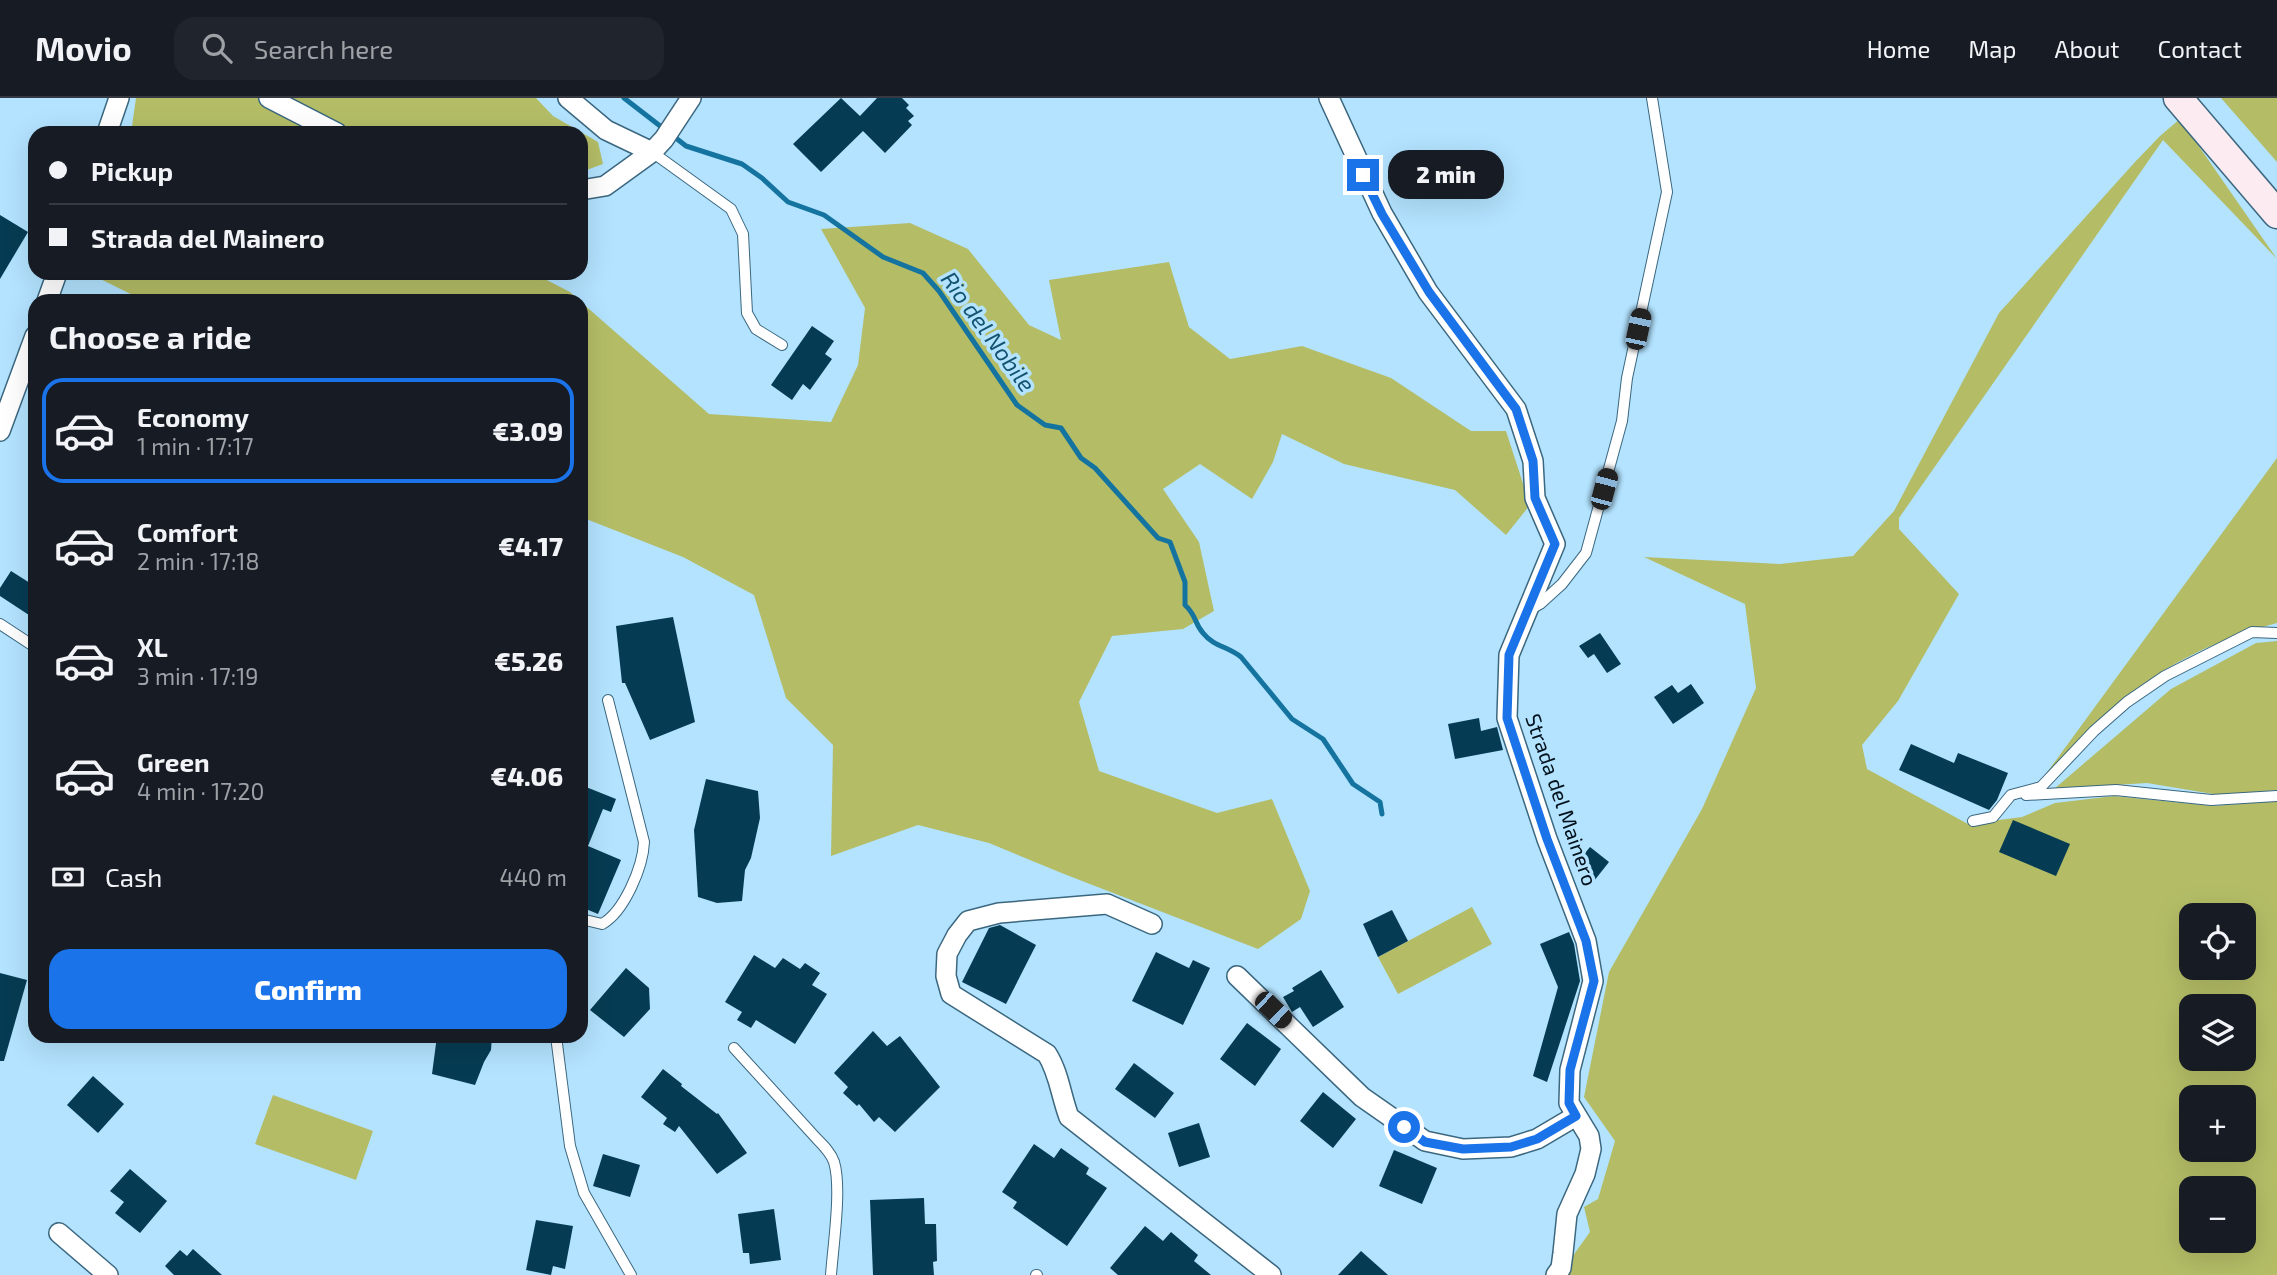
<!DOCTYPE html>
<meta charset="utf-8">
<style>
:root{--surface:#171b24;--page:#20242c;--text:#f1f3f6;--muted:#9ea1a6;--line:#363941;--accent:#1a73e8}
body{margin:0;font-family:"Exo 2",sans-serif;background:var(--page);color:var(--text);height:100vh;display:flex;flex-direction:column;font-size:26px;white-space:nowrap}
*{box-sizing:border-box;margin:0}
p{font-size:23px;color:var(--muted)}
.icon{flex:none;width:38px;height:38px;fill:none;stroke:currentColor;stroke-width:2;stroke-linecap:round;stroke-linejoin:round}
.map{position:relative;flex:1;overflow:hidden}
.drawer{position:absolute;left:28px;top:196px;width:560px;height:749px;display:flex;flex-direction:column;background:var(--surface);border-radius:21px;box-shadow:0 7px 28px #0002}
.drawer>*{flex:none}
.hud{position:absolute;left:28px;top:28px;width:560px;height:154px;border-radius:21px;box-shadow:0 7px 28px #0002;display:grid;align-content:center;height:154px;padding:0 21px;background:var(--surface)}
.controls{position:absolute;left:2179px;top:805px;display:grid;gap:14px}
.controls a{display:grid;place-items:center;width:77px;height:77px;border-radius:14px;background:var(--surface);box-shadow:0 7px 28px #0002;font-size:35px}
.end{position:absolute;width:32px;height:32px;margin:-16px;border:9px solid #1a73e8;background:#fff;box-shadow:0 0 0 4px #fff}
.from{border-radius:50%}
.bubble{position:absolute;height:49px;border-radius:21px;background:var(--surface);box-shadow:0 7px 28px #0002;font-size:23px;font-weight:800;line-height:49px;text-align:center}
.car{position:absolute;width:21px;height:42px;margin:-21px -10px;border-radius:9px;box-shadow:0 0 5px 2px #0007;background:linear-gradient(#222 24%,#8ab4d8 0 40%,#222 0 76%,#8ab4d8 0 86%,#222 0)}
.hud b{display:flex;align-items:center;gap:24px;height:66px;font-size:26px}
.hud b+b{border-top:2px solid var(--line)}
.hud i{width:18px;height:18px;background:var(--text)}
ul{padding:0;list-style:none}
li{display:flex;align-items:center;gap:21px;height:105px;margin:0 14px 10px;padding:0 7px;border:4px solid transparent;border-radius:21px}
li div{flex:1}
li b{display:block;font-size:26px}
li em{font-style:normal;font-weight:800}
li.on{border-color:var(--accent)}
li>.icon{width:63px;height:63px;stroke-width:1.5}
h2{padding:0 21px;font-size:32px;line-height:84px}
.pay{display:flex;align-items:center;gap:18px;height:77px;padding:0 21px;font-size:26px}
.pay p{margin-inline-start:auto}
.action{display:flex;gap:14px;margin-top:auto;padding:14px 21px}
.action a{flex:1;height:80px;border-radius:21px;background:var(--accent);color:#fff;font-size:28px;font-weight:800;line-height:80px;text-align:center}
header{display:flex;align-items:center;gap:42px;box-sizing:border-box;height:98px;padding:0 35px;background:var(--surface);border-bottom:2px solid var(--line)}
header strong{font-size:33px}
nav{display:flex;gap:38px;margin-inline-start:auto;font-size:24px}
.search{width:490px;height:63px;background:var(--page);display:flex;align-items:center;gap:18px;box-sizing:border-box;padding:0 24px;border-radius:21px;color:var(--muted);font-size:26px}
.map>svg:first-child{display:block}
</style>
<header>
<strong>Movio</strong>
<div class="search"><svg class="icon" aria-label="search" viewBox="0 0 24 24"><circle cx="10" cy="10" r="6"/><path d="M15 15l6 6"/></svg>Search here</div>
<nav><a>Home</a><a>Map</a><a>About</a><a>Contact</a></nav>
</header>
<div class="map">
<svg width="2277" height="1177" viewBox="0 0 2277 1177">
<rect width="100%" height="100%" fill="#b3e3ff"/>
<g fill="#b4bd66" fill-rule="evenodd">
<path d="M136,0H536L553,18L598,44L603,66L581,74V35H131Z"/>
<path d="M2221,0H2277V64Z"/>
<path d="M2180,21L2277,161L2163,42L1899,420V431L1959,496L1898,603L1862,647L1867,671L1968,726L2022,719L2055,705L2114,698L2213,708L2277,703V1177H1559L1590,1134L1584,1109L1598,1101L1615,1043L1584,999L1609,874L1702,711L1756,590L1745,506L1644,459L1780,466L1853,458L1894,413L1999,215L2135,64L2160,38ZM2191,817H2244V870H2191ZM2191,908H2244V961H2191ZM2191,999H2244V1052H2191ZM2191,1090H2244V1143H2191Z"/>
<path d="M910,125L968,151L1029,227L1061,242L1049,182L1169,164L1189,229L1230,261L1302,248L1391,280L1471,333H1506L1530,407L1506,437L1455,392L1344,366L1282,336L1273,364L1252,401L1200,366L1163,391L1199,444L1214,513L1183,531L1112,538L1079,604L1099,673L1217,715L1272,701L1310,793L1301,821L1258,851L1064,776L989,745L918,727L831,758L833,647L786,600L754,497L683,459L581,419V204L709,316L831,324L858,267L865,210L821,131Z"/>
<path d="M88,175H533L570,194L580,203H145Z"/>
<path d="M2277,360V525C2223,539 2167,565 2124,601C2094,625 2067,656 2040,684Z"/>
<path d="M2277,543V692L2219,697L2147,685L2054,691L2171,591L2256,545Z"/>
<path d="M1472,809L1492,846L1398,896L1378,859Z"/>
<path d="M273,997L373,1033L356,1082L255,1046Z"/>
</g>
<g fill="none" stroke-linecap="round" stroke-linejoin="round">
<g stroke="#15749f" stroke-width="5">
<path d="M624,0L664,31"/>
<path d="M672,37L686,48L742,66L762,80L788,104L824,117L883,159L923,175L939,193L1017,307L1045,327L1061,330L1081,360L1095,370L1158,440L1170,444L1185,484V507C1197,518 1194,525 1203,535C1213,548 1229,549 1241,559L1292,621L1323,641L1353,686L1380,704L1382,716"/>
</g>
</g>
<g fill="#063c53">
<path d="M841,0L860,18L877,0H902L909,7L906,10L914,18L908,23L912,27L885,55L863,33L821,74L793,46Z"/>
<path d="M0,117L28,134L0,181Z"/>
<path d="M812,228L834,243L825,256L832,261L810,292L803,286L792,302L771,287Z"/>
<path d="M11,473L30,485L28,490L35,494V521L0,498V490Z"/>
<path d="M673,519L695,624L650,642L625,585H622L616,528Z"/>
<path d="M1600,535L1621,566L1607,575L1594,556L1588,560L1579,548Z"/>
<path d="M1691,586L1704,605L1673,626L1654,599L1672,587L1678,595Z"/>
<path d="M1479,620L1481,633L1497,629L1503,652L1455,661L1448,626Z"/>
<path d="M1911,646L1954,665L1958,655L2008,675L1997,702L1989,712L1899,672Z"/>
<path d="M706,681L758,693L760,720L751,760L745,772L742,803L717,805L698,799L694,732Z"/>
<path d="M581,687L616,701L611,714L603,711L588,748L621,762L598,816L581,809Z"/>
<path d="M2013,722L2070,746L2056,778L1999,754Z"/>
<path d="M1590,749L1609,764L1594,783L1575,767Z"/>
<path d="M1392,812L1408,843L1378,859L1363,826Z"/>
<path d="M1000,827L1036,847L1006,906L962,884L989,830Z"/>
<path d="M1569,834L1574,846L1580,883L1547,984L1533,978L1558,889L1540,846Z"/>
<path d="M1156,854L1189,870L1193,862L1210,870L1183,927L1132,903Z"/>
<path d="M754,857L775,870L783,860L800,871L805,865L820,875L812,887L827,896L795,946L756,922L751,930L737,922L742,914L725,904Z"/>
<path d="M626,870L649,890L650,911L624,939L590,912Z"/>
<path d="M1321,872L1344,909L1313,929L1300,909L1292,914L1283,899L1294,893L1292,890Z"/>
<path d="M0,875L27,882L4,963H0Z"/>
<path d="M1247,925L1281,951L1255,988L1220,961Z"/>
<path d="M873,933L887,948L900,938L940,989L895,1034L879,1019L874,1024L859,1006L857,1008L843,995L848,989L834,975Z"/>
<path d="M437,938H492L491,952L484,964L475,987L432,976Z"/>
<path d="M1134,965L1174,995L1155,1020L1115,991Z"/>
<path d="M663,971L682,986L681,988L717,1016L718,1015L747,1055L717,1076L679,1028L675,1034L663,1026L667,1020L641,999Z"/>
<path d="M93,978L124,1006L98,1035L67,1007Z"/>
<path d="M1323,994L1356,1021L1333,1050L1300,1023Z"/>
<path d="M1199,1025L1210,1059L1179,1069L1168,1035Z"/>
<path d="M1034,1046L1054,1060L1061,1050L1089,1070L1086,1076L1107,1090L1067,1148L1013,1110L1017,1104L1002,1094Z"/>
<path d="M1394,1052L1437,1070L1422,1106L1379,1088Z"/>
<path d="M603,1056L640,1067L630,1099L593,1088Z"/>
<path d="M130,1071L167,1103L140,1135L115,1115L124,1104L110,1093Z"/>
<path d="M924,1100L925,1126H936L937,1163L933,1164L934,1177H873L870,1102Z"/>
<path d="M774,1111L781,1162L750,1166L749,1155H743L738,1116Z"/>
<path d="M536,1122L573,1128L565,1171L553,1168L551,1177L526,1172Z"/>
<path d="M1145,1128L1163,1143L1171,1134L1198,1157L1194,1163L1211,1177H1118L1110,1170Z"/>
<path d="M193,1151L222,1177H174L165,1168L180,1152L187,1158Z"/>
<path d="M1361,1153L1388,1177H1338Z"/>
</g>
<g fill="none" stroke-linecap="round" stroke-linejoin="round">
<defs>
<g id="lane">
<path d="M652,54L731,111L743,136L747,215L756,231L782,247"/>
<path d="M1531,511L1540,506L1562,486L1586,455L1622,323L1627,280L1667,94L1652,0"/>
<path d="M0,526L35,549"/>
<path d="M2026,697L2116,692L2211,702L2277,698"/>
<path d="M1973,723L1993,719L2011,697L2041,689L2094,633L2127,604L2165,578L2252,534L2277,535"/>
<path d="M581,821L602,826C624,814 643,769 644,744L608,602"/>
<path d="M556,938L570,1048L584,1095L631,1177"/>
<path d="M734,950L817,1041C824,1048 831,1055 834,1064C842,1090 833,1148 831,1177"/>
<path d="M1036,1177H1037"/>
</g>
<g id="street">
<path d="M269,0L337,35"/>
<path d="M568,0L606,32L652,54"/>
<path d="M1329,0L1382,115L1428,194L1516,311L1533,363L1535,400L1555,446L1509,557L1507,620L1547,741L1586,843L1593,883L1570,972L1569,1005L1589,1038L1591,1051L1585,1076L1567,1116L1563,1155L1561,1170L1556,1177"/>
<path d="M107,35L119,0"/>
<path d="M581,92L605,88L652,54L664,41L691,0"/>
<path d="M47,203L57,175"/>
<path d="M0,333L35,238"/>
<path d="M1152,826L1107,806L999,815L968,823L957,837L947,856L946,878L951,896L1047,956C1059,975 1061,998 1069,1019L1271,1177"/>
<path d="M1237,878L1362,999L1425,1043L1463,1051L1511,1049L1537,1041L1576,1018"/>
<path d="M59,1135L108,1177"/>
</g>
<path id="secondary" d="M2178,0L2277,116"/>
</defs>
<use href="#lane" stroke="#3b677f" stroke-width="12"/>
<use href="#street" stroke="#3b677f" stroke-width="22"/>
<use href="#secondary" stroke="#3b677f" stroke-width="31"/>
<use href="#lane" stroke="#fff" stroke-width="10"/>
<use href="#street" stroke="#fff" stroke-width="19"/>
<use href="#secondary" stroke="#fcecf2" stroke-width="28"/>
</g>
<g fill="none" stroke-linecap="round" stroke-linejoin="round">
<path stroke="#1a73e8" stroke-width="9" d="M1363,77L1382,116L1429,194L1516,311L1533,363L1535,400L1555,446L1509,557L1507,620L1547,741L1586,843L1594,883L1570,972L1569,1005L1576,1018L1537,1041L1511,1049L1463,1051L1425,1044L1404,1029"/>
</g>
<g text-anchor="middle" stroke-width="7" stroke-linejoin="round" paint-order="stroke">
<g font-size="21" fill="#02111b" stroke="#b3e3ff">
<text transform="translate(1561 702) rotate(71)" y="7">Strada del Mainero</text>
</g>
<g font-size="23" font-style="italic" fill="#145370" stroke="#b3e3ff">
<text transform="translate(988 234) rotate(54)" y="8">Rio del Nobile</text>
</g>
</g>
</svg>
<div class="controls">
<a><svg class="icon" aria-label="locate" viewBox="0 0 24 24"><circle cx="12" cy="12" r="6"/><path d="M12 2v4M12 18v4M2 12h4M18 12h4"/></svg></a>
<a><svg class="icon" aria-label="layers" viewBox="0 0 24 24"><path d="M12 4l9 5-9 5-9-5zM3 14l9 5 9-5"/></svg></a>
<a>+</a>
<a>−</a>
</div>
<i class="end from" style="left:1404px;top:1029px"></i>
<i class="end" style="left:1363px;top:77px"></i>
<div class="bubble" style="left:1388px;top:52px;width:116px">2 min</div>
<i class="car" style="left:1638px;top:231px;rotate:12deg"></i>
<i class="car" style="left:1604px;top:391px;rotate:15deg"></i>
<i class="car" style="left:1273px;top:912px;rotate:134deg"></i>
<div class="hud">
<b><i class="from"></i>Pickup</b>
<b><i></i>Strada del Mainero</b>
</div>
<section class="drawer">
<h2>Choose a ride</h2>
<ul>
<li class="on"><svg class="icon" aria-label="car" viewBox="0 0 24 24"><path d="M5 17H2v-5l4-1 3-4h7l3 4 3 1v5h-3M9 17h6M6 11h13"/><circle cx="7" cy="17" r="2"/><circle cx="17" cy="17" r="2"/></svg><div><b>Economy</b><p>1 min · 17:17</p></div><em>€3.09</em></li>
<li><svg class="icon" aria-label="car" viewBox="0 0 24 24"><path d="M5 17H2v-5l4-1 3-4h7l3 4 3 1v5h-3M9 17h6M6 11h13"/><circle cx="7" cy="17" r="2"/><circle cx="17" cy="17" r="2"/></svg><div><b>Comfort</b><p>2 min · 17:18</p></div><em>€4.17</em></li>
<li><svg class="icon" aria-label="car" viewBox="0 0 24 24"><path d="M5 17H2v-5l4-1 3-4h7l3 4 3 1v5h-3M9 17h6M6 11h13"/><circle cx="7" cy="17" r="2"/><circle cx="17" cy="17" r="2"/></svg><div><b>XL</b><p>3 min · 17:19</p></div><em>€5.26</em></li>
<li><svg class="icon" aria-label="car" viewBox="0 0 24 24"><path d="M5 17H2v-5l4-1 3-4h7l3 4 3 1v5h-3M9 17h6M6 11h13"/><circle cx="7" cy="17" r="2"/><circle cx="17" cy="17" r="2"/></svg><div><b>Green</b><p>4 min · 17:20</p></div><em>€4.06</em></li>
</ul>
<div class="pay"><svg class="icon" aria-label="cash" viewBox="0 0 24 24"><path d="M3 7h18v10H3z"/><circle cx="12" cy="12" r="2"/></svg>Cash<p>440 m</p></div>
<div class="action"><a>Confirm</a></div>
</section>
</div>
